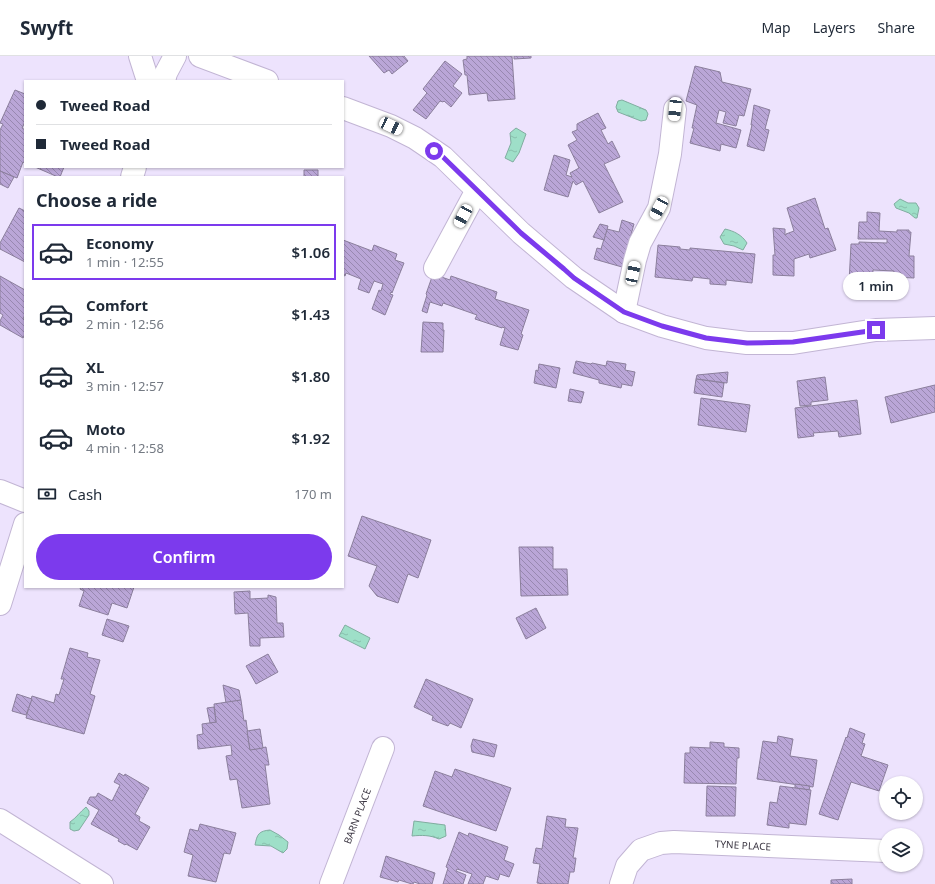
<!DOCTYPE html>
<meta charset="utf-8">
<style>
:root{--surface:#fff;--page:#f2f2f3;--text:#1f2937;--muted:#747a83;--line:#e0e1e3;--accent:#7c3aed}
body{margin:0;font-family:"Noto Sans",sans-serif;background:var(--page);color:var(--text);height:100vh;display:flex;flex-direction:column;font-size:15px;white-space:nowrap}
*{box-sizing:border-box;margin:0}
p{font-size:13px;color:var(--muted)}
.icon{flex:none;width:22px;height:22px;fill:none;stroke:currentColor;stroke-width:2;stroke-linecap:round;stroke-linejoin:round}
.map{position:relative;flex:1;overflow:hidden}
.drawer{position:absolute;left:24px;top:120px;width:320px;height:412px;display:flex;flex-direction:column;background:var(--surface);border-radius:0px;box-shadow:0 1px 3px #0004}
.drawer>*{flex:none}
.guide{position:absolute;left:24px;top:24px;width:320px;height:88px;border-radius:0px;box-shadow:0 1px 3px #0004;display:grid;align-content:center;height:88px;padding:0 12px;background:var(--surface)}
.fabs{position:absolute;left:879px;top:720px;display:grid;gap:8px}
.fabs a{display:grid;place-items:center;width:44px;height:44px;border-radius:50%;background:var(--surface);box-shadow:0 1px 3px #0004;font-size:20px}
.end{position:absolute;width:18px;height:18px;margin:-9px;border:5px solid #7c3aed;background:#fff;box-shadow:0 0 0 2px #fff}
.from{border-radius:50%}
.bubble{position:absolute;height:28px;border-radius:14px;background:var(--surface);box-shadow:0 1px 3px #0004;font-size:13px;font-weight:600;line-height:28px;text-align:center}
.car{position:absolute;width:12px;height:24px;margin:-12px -6px;border-radius:5px;box-shadow:0 0 3px 1px #0007;background:linear-gradient(#fff 24%,#345 0 40%,#fff 0 76%,#345 0 86%,#fff 0)}
.guide b{display:flex;align-items:center;gap:14px;height:38px;font-size:15px}
.guide b+b{border-top:1px solid var(--line)}
.guide i{width:10px;height:10px;background:var(--text)}
ul{padding:0;list-style:none}
li{display:flex;align-items:center;gap:12px;height:56px;margin:0 8px 6px;padding:0 4px;border:2px solid transparent;border-radius:0px}
li div{flex:1}
li b{display:block;font-size:15px}
li em{font-style:normal;font-weight:600}
li.current{border-color:var(--accent)}
li>.icon{width:36px;height:36px;stroke-width:1.5}
h2{padding:0 12px;font-size:18px;line-height:48px}
.pay{display:flex;align-items:center;gap:10px;height:44px;padding:0 12px;font-size:15px}
.pay p{margin-inline-start:auto}
.cta{display:flex;gap:8px;margin-top:auto;padding:8px 12px}
.cta a{flex:1;height:46px;border-radius:24px;background:var(--accent);color:#fff;font-size:16px;font-weight:600;line-height:46px;text-align:center}
header{display:flex;align-items:center;gap:24px;box-sizing:border-box;height:56px;padding:0 20px;background:var(--surface);border-bottom:1px solid var(--line)}
header strong{font-size:19px}
nav{display:flex;gap:22px;margin-inline-start:auto;font-size:14px}
.map>svg:first-child{display:block}
</style>
<header>
<strong>Swyft</strong>
<nav><a>Map</a><a>Layers</a><a>Share</a></nav>
</header>
<div class="map">
<svg width="935" height="828" viewBox="0 0 935 828">
<defs>
<pattern id="water-ripples" width="26" height="14" patternUnits="userSpaceOnUse"><rect width="26" height="14" fill="#9edfc8"/><path d="M2 4q2-2 4 0t4 0M15 11q2-2 4 0t4 0" fill="none" stroke="#89c0ad"/></pattern>
<pattern id="building-back-hatch" width="6" height="6" patternUnits="userSpaceOnUse"><rect width="6" height="6" fill="#baa6d7"/><path d="M-1 5l2 2M0 0l6 6M5-1l2 2" fill="none" stroke="#9888b0"/></pattern>
</defs>
<rect width="100%" height="100%" fill="#ede3fd"/>
<g fill="url(#water-ripples)" stroke="#81ada0">
<path d="M622,44L646,54L648,58L646,64L641,65L618,56L616,51L618,45Z"/>
<path d="M516,72L526,78L519,97L513,106L505,102L511,87L510,77Z"/>
<path d="M900,143L908,147H916L919,152L917,162H915L909,157L896,152L894,148Z"/>
<path d="M725,173C734,175 742,179 747,187L743,194L734,190L724,188L720,181Z"/>
<path d="M345,569L370,582L365,593L339,580Z"/>
<path d="M86,751L89,755V759L79,774L74,775L70,773V766C76,762 80,756 86,751Z"/>
<path d="M414,765L445,769L446,780L439,783C430,779 422,779 412,780Z"/>
<path d="M270,774L279,779L288,786L287,793L283,797L271,790L255,789C257,778 259,775 270,774Z"/>
</g>
<g fill="url(#building-back-hatch)" stroke="#8b7f9c">
<path d="M369,0H404L408,5L392,18L389,14L384,17Z"/>
<path d="M467,0H512L515,43L488,45L487,37L469,39L467,19H465L463,4L467,3Z"/>
<path d="M514,0H531V2L514,3Z"/>
<path d="M445,5L462,18L453,30L462,37L451,51L444,45L443,46L440,45L426,63L413,54L427,37L423,33Z"/>
<path d="M695,10L720,16L722,26L751,33L744,60L739,59L736,70L723,67L726,56L719,54L716,67L741,74L736,92L721,88L720,95L690,87L694,72H692L697,49L686,45Z"/>
<path d="M15,34L25,38V66L22,72L25,74V107L23,106L17,122L0,115V74L3,68L0,67Z"/>
<path d="M754,49L770,54L765,73L769,74L764,95L747,90L752,69H751Z"/>
<path d="M598,57L606,72L601,74L608,88L612,85L620,101L604,108L623,146L599,157L583,125L576,129L573,125L568,141L544,134L554,99L570,104L566,119L572,121L570,117L579,112L568,89L577,84L572,76L577,74V68Z"/>
<path d="M35,111H64L60,121H58Z"/>
<path d="M304,114H318V121H293H304Z"/>
<path d="M0,115L14,121L8,132L0,128Z"/>
<path d="M815,142L825,173L828,172L836,194L810,202L809,198L794,203V220L773,219V199H775L773,172L785,173V179H786V178L794,175L787,152Z"/>
<path d="M19,152L25,155V206L0,193V187Z"/>
<path d="M867,156L880,157L879,175L897,176V174H909V176H911L909,200H914V222L893,221L894,215L873,214L872,227H849L851,188H859V186L887,187V183H858L859,166H867Z"/>
<path d="M622,164L634,168L622,211L594,203L597,192L601,193L607,173L619,176Z"/>
<path d="M600,168L608,170L604,184L593,181Z"/>
<path d="M343,184L372,195L374,189L397,198L395,204L404,207L392,237L391,236L390,238L393,239L385,259L372,253L379,234L381,235L383,228L374,225L369,237L358,233L361,223L346,217L345,220L343,219Z"/>
<path d="M658,189L680,191V193L690,194V192L755,198L752,227L726,224V229L710,228V223L693,221L692,225L655,221Z"/>
<path d="M433,218L450,224L451,220L497,236L495,243L529,254L521,278L523,279L518,294L500,289L505,272L502,271V272L475,263L477,259L443,247L442,250L430,246L427,257L422,255L427,239L426,238Z"/>
<path d="M0,220L25,234V259L23,263L25,265V278L23,282L0,269V265L3,259L0,257Z"/>
<path d="M423,266L443,267V274H444L443,296H421Z"/>
<path d="M576,305L591,308L592,307L606,310L607,305L626,308L625,314L635,316L632,330L622,328L621,332L599,327V324L573,317Z"/>
<path d="M539,308L560,312L556,332L534,327L536,314L538,315Z"/>
<path d="M728,316L727,327L696,323L697,319Z"/>
<path d="M825,321L828,344L811,346V349L800,350L797,325Z"/>
<path d="M696,323L724,327L722,341L694,337Z"/>
<path d="M935,329V356L891,367L885,341Z"/>
<path d="M570,333L584,336L581,347L568,345Z"/>
<path d="M701,342L750,349L746,376L698,369Z"/>
<path d="M857,344L861,378L839,381L838,375L813,377L814,380L798,382L795,352Z"/>
<path d="M362,460L431,484L418,522L408,518L398,547L377,540L369,530L377,510L348,500Z"/>
<path d="M519,491H553V513H567L568,539L521,540Z"/>
<path d="M81,531H134L127,552L112,547L108,559L79,550L84,535L80,533Z"/>
<path d="M250,535V543L268,542V539L276,541L277,567H283L284,581L260,582V590H250L248,557L235,558L234,536Z"/>
<path d="M536,552L546,572L526,583L516,562Z"/>
<path d="M107,563L129,570L123,586L102,579Z"/>
<path d="M70,592L88,597L87,601L100,604L90,638L95,640L84,678L26,662L32,640L54,647L56,638L59,639L64,623H61Z"/>
<path d="M268,598L278,616L256,628L246,610Z"/>
<path d="M426,623L473,643L461,672L450,667L448,670L432,664L433,660L414,651Z"/>
<path d="M223,629L239,634L241,644L226,647Z"/>
<path d="M17,638L32,643L26,659L12,655Z"/>
<path d="M241,644L244,665L246,664L250,694L266,691L269,709H265L270,748L242,752L237,723L230,724L226,700L232,699L231,689L198,693L197,679L203,678L202,668L216,666L214,648Z"/>
<path d="M214,651L216,666L210,667L207,652Z"/>
<path d="M850,672L865,678L862,687L865,688L861,700L888,709L879,735L851,726L838,764L819,758L846,681L847,682Z"/>
<path d="M260,673L263,692L250,694L247,675Z"/>
<path d="M778,680L793,683L790,700L817,704L813,731L757,723L763,685L777,687Z"/>
<path d="M473,683L497,689L494,701L472,696L471,690Z"/>
<path d="M710,686L724,687V691L739,692V702H737L736,728L684,727L685,697H690V691L710,692Z"/>
<path d="M455,713L511,732L496,775L423,750L435,715L452,721Z"/>
<path d="M119,717L124,720L125,718L149,732L135,758L140,761L139,765L150,771L137,794L126,788L125,789L118,785L119,783L91,768L99,754L87,747L90,741H96L98,737L112,745L120,729L114,726Z"/>
<path d="M795,728L810,730L809,734L795,732Z"/>
<path d="M707,730L736,731L735,760H706Z"/>
<path d="M780,730L811,734L806,769L789,767V772L767,769L770,746L777,747Z"/>
<path d="M547,760L566,763L565,771L578,772L573,802H576L574,816H570L568,828H544L537,827L540,808L533,807L536,792L542,793Z"/>
<path d="M200,768L236,777L230,798L224,797L216,826L188,820L193,799L184,796L190,773L198,775Z"/>
<path d="M459,776L468,780L469,777L508,791L504,804L514,808L509,821L500,818L498,824L486,820L483,828H468L472,818L457,813L456,815L466,819L463,828H443L448,812L446,811Z"/>
<path d="M386,800L435,817L432,828H420L414,826L413,828H412L399,824L398,826L380,821Z"/>
<path d="M852,823V828H831V824Z"/>
</g>
<g fill="none" stroke-linecap="round" stroke-linejoin="round">
<defs>
<g id="minor">
<path d="M140,0L148,25"/>
<path d="M200,0L267,25"/>
<path d="M164,25L166,17L175,0"/>
<path d="M343,52L391,70L415,82L443,101L521,177L574,222L624,256L662,270L706,282L747,287H793L876,274L935,272"/>
<path d="M132,121L135,111"/>
<path d="M435,212L477,134"/>
<path d="M624,256L635,204L640,187L659,152L670,98L675,53"/>
<path d="M0,435L25,445"/>
<path d="M0,548L25,468"/>
<path d="M0,764L102,828"/>
<path d="M331,828L383,692"/>
<path d="M621,828L627,810L641,794L661,787L674,786L886,795"/>
</g>
</defs>
<use href="#minor" stroke="#c2b5d4" stroke-width="24"/>
<use href="#minor" stroke="#fff" stroke-width="22"/>
</g>
<g fill="none" stroke-linecap="round" stroke-linejoin="round">
<path stroke="#7c3aed" stroke-width="5" d="M434,95L443,101L521,177L564,213L574,222L624,256L662,270L706,282L747,287L793,286L876,274"/>
</g>
<g text-anchor="middle" stroke-width="4" stroke-linejoin="round" paint-order="stroke">
<g font-size="10" fill="#3c3743" stroke="#fff">
<text transform="translate(357 760) rotate(-69)" y="4">BARN PLACE</text>
<text transform="translate(743 789) rotate(3)" y="4">TYNE PLACE</text>
</g>
</g>
</svg>
<div class="fabs">
<a><svg class="icon" aria-label="locate" viewBox="0 0 24 24"><circle cx="12" cy="12" r="6"/><path d="M12 2v4M12 18v4M2 12h4M18 12h4"/></svg></a>
<a><svg class="icon" aria-label="layers" viewBox="0 0 24 24"><path d="M12 4l9 5-9 5-9-5zM3 14l9 5 9-5"/></svg></a>
</div>
<i class="end from" style="left:434px;top:95px"></i>
<i class="end" style="left:876px;top:274px"></i>
<div class="bubble" style="left:843px;top:216px;width:66px">1 min</div>
<i class="car" style="left:675px;top:53px;rotate:186deg"></i>
<i class="car" style="left:391px;top:70px;rotate:115deg"></i>
<i class="car" style="left:659px;top:152px;rotate:209deg"></i>
<i class="car" style="left:463px;top:160px;rotate:208deg"></i>
<i class="car" style="left:633px;top:217px;rotate:12deg"></i>
<div class="guide">
<b><i class="from"></i>Tweed Road</b>
<b><i></i>Tweed Road</b>
</div>
<section class="drawer">
<h2>Choose a ride</h2>
<ul>
<li class="current"><svg class="icon" aria-label="car" viewBox="0 0 24 24"><path d="M5 17H2v-5l4-1 3-4h7l3 4 3 1v5h-3M9 17h6M6 11h13"/><circle cx="7" cy="17" r="2"/><circle cx="17" cy="17" r="2"/></svg><div><b>Economy</b><p>1 min · 12:55</p></div><em>$1.06</em></li>
<li><svg class="icon" aria-label="car" viewBox="0 0 24 24"><path d="M5 17H2v-5l4-1 3-4h7l3 4 3 1v5h-3M9 17h6M6 11h13"/><circle cx="7" cy="17" r="2"/><circle cx="17" cy="17" r="2"/></svg><div><b>Comfort</b><p>2 min · 12:56</p></div><em>$1.43</em></li>
<li><svg class="icon" aria-label="car" viewBox="0 0 24 24"><path d="M5 17H2v-5l4-1 3-4h7l3 4 3 1v5h-3M9 17h6M6 11h13"/><circle cx="7" cy="17" r="2"/><circle cx="17" cy="17" r="2"/></svg><div><b>XL</b><p>3 min · 12:57</p></div><em>$1.80</em></li>
<li><svg class="icon" aria-label="car" viewBox="0 0 24 24"><path d="M5 17H2v-5l4-1 3-4h7l3 4 3 1v5h-3M9 17h6M6 11h13"/><circle cx="7" cy="17" r="2"/><circle cx="17" cy="17" r="2"/></svg><div><b>Moto</b><p>4 min · 12:58</p></div><em>$1.92</em></li>
</ul>
<div class="pay"><svg class="icon" aria-label="cash" viewBox="0 0 24 24"><path d="M3 7h18v10H3z"/><circle cx="12" cy="12" r="2"/></svg>Cash<p>170 m</p></div>
<div class="cta"><a>Confirm</a></div>
</section>
</div>
